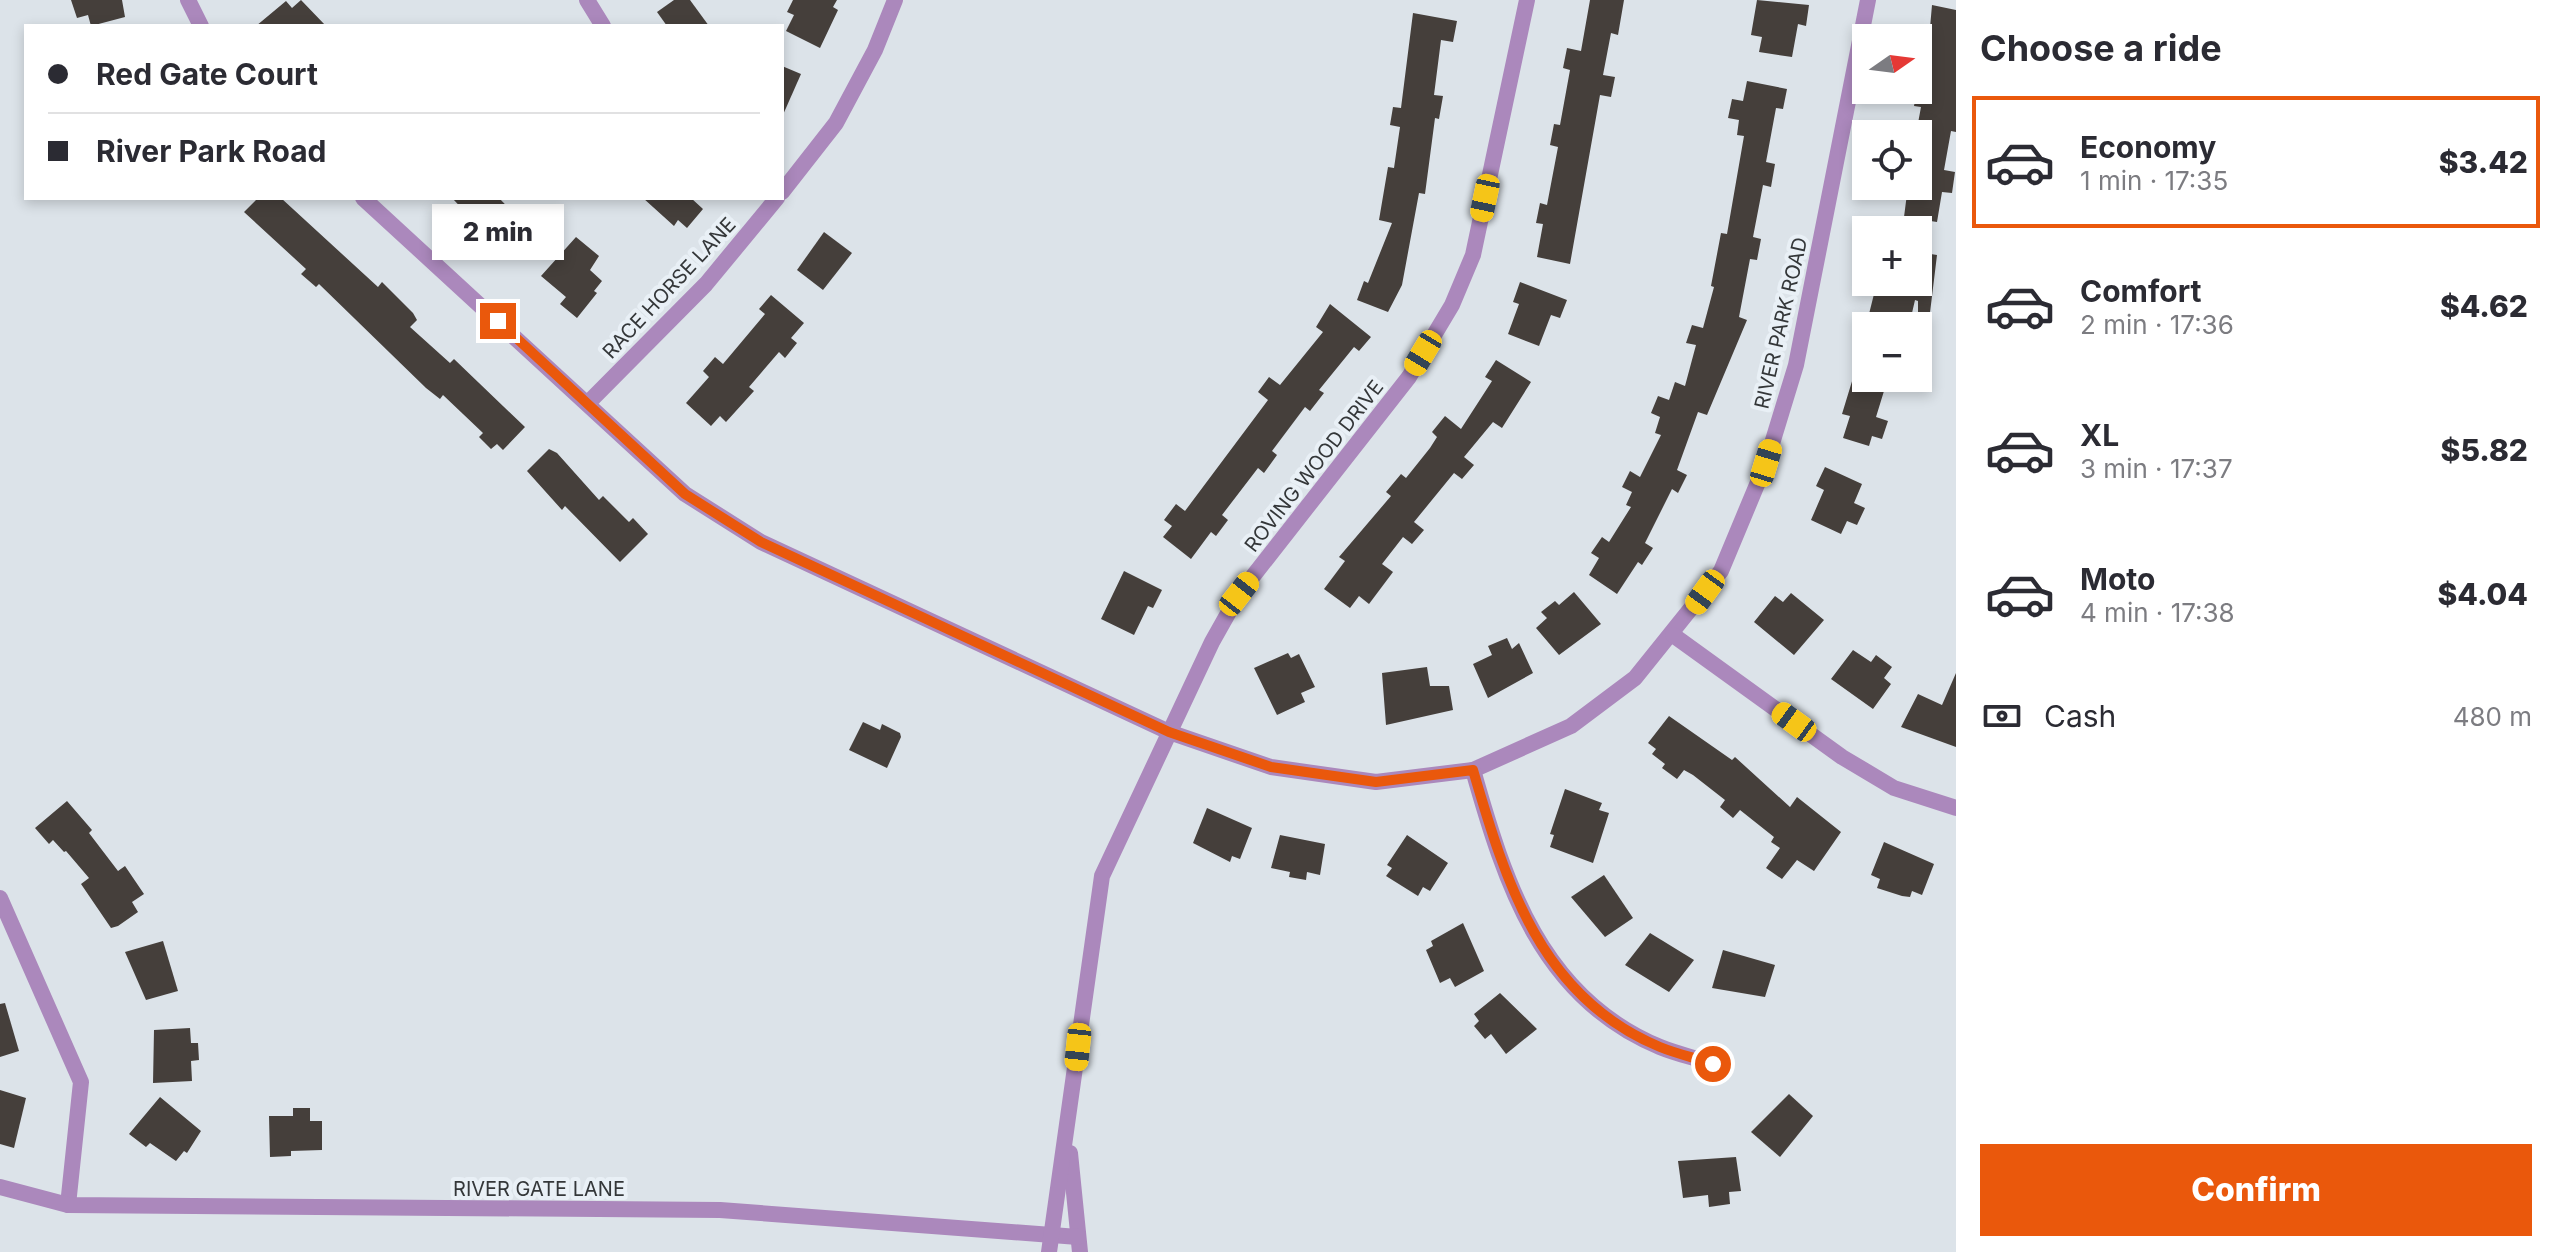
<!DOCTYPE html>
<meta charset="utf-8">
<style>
:root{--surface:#fff;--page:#f7f7f7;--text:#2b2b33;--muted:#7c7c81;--line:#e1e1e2;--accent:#ea580c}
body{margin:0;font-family:Inter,sans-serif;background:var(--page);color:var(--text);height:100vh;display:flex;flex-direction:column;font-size:30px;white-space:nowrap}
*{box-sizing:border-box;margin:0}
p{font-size:26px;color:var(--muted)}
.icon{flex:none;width:44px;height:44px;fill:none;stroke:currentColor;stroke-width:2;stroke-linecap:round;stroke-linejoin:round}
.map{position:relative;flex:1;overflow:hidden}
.side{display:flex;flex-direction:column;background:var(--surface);width:600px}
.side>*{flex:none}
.top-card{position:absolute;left:24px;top:24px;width:760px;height:176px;border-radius:0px;box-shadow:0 4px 12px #0003;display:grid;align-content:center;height:176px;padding:0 24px;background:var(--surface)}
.needle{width:52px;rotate:76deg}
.buttons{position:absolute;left:1852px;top:24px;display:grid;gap:16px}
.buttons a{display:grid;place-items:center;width:80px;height:80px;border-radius:0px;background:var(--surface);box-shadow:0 4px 12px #0003;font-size:40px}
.end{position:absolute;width:36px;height:36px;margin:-18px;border:10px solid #ea580c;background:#fff;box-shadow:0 0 0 4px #fff}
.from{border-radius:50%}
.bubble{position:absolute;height:56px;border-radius:0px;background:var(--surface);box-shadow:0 4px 12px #0003;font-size:26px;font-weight:800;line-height:56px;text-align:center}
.car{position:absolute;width:24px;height:48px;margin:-24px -12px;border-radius:10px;box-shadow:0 0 6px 2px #0007;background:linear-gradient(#f5c518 24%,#345 0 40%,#f5c518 0 76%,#345 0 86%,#f5c518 0)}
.top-card b{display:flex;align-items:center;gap:28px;height:76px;font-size:30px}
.top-card b+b{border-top:2px solid var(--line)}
.top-card i{width:20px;height:20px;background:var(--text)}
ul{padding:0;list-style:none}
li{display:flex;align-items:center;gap:24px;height:132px;margin:0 16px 12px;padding:0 8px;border:4px solid transparent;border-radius:0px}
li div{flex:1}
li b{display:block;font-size:30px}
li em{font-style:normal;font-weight:800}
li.active{border-color:var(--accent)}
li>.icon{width:72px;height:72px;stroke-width:1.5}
h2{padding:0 24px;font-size:36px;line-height:96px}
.pay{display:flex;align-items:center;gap:20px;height:88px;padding:0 24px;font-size:30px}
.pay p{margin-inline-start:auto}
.primary-button{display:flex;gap:16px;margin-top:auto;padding:16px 24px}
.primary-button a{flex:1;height:92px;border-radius:0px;background:var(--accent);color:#fff;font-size:32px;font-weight:800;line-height:92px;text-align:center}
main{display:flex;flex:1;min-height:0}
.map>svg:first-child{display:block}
</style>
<main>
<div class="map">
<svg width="1956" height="1252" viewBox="0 0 1956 1252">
<rect width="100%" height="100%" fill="#dce3e9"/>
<g fill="#453f3b">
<path d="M71,0H122L125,17L91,26L88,15L77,18Z"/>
<path d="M301,0L326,26H256L286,1L292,8Z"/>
<path d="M674,0H690L709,26H667L657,12Z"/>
<path d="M793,0H837L833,7L838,10L820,48L786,31L794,15L787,12Z"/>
<path d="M1590,0H1624L1618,35L1611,33L1603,75L1615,77L1611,97L1600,95L1570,264L1537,257L1543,224L1536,223L1540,203L1547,205L1558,147L1550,145L1554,124L1560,125L1570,70L1563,68L1567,48L1581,51Z"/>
<path d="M1757,0L1809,5L1806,26L1798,24L1792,57L1759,52L1762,37L1751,35Z"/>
<path d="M1932,5L1956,10V132L1951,131L1944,170L1955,172L1952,193L1942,192L1937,222L1904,217L1908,186H1918L1916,134L1921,107L1914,106L1918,84L1925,85Z"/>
<path d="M1413,13L1457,21L1453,42L1441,40L1434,95L1443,96L1439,119L1435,118L1425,194L1419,193L1402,285L1388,312L1357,300L1364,281L1368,283L1392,223L1379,220L1388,167L1394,168L1400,127L1390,125L1393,107L1401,108Z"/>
<path d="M782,66L801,74L782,117Z"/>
<path d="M1747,81L1787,89L1783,109L1776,108L1766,162L1775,164L1771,187L1763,185L1753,237L1761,239L1757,260L1750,259L1739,317L1747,320L1707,415L1698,412L1677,470L1687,475L1678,493L1672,489L1645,543L1653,548L1642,565L1638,562L1617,594L1589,575L1599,558L1591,553L1602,537L1609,542L1631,507L1626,505L1632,492L1622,487L1630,471L1640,477L1661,435L1655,433L1660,417L1651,413L1658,396L1669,400L1675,382L1685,386L1696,345L1686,343L1692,325L1703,328L1714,287L1711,286L1721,233L1727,234L1744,136L1737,135L1739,120L1728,118L1732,99L1743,101Z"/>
<path d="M258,198H281L378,287L382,282L413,313L417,320L410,327L450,363L454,359L525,427L503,450L497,444L491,449L479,437L483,433L443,395L440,399L426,388L319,284L316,287L301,274L306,269L244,212Z"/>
<path d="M452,198H499L517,217L492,240Z"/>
<path d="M643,198H691L703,209L687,228L678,220L674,226Z"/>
<path d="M824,232L852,253L823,290L797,270Z"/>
<path d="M576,237L599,256L590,270L602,281L594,291L597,293L577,318L560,304L566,297L541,276Z"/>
<path d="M1918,252L1937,255L1928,329H1918V301L1915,300L1909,326H1866L1877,282H1918Z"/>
<path d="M1520,282L1567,300L1560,318L1551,315L1539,346L1508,334L1519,304L1513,302Z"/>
<path d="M771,295L804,323L791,338L797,343L785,358L779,352L749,387L754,391L726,422L720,416L711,426L686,403L709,377L703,371L715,357L723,364L765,314L759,309Z"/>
<path d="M1330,304L1371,337L1359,351L1354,347L1319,390L1324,393L1310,411L1305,407L1272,451L1277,455L1264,473L1258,468L1222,515L1228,520L1216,536L1211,532L1191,559L1163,537L1172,526L1164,520L1176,504L1185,511L1268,400L1258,392L1269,377L1280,385L1323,332L1316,327Z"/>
<path d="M1496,360L1531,382L1502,428L1493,422L1464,457L1474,465L1462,479L1454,473L1414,522L1424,530L1412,544L1403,537L1382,564L1393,572L1369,604L1359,596L1350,608L1324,589L1345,561L1339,557L1391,496L1386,492L1401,474L1406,478L1430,448L1437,437L1432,432L1445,416L1461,429L1492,381L1485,377Z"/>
<path d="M1853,378H1888L1876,417L1888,421L1882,439L1872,436L1869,446L1843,438L1850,416L1842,414Z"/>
<path d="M549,449L557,453L599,500L603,496L629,522L633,518L648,534L620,562L565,506L562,510L527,471Z"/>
<path d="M1825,467L1862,484L1854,503L1865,508L1857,525L1847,521L1841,534L1811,520L1824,490L1816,486Z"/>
<path d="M1124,571L1162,590L1153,608L1148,606L1134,635L1101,619Z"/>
<path d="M1574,592L1601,624L1559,655L1536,628L1547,618L1541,612L1555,601L1559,605Z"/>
<path d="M1791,593L1824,620L1794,655L1754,622L1775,596L1783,602Z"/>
<path d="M1507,638L1512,649L1519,643L1533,673L1488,698L1473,664L1492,655L1488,646Z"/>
<path d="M1853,650L1871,662L1876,655L1892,667L1884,678L1891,684L1873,709L1831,679Z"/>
<path d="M1288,653L1291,658L1299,654L1315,687L1301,693L1305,702L1277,715L1254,668Z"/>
<path d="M1427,667L1430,686H1449L1453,710L1386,725L1382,673Z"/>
<path d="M1956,673V747L1901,727L1918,694L1942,705Z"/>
<path d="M1669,716L1732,760L1735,757L1790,807L1797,797L1841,832L1814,871L1797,860L1782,879L1766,868L1780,848L1771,842L1774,837L1740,810L1733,818L1720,807L1725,800L1693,775L1684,770L1677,779L1662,768L1665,764L1652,754L1656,749L1648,743Z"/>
<path d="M863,722L880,730L882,724L900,733L901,737L887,768L849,750Z"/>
<path d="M1565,789L1602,803L1599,810L1609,813L1593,863L1550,847L1554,835L1550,834Z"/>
<path d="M67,801L92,830L89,833L118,871L125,866L144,894L132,902L138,912L118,926L111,928L81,884L89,878L66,851L64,852L53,840L49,844L35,828Z"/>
<path d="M1207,808L1252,828L1240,859L1232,856L1230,862L1193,843Z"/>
<path d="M1280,835L1325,844L1320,875L1307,872L1306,880L1289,877L1290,872L1271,868Z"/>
<path d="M1407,835L1448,863L1430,891L1423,887L1418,896L1386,876L1392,868L1387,865Z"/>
<path d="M1884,842L1934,864L1922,895L1912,891L1910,897L1902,896L1877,888L1880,879L1871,875Z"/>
<path d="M1604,875L1633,918L1605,937L1571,897Z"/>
<path d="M1463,923L1484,971L1455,987L1450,978L1440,983L1426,950L1433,946L1431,941Z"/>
<path d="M1650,933L1694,960L1669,992L1625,965Z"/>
<path d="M163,941L178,991L146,1000L125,952Z"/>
<path d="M1723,950L1775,965L1765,997L1712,988Z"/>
<path d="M1500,993L1537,1029L1506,1054L1491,1034L1485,1039L1474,1026L1479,1021L1474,1014Z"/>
<path d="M5,1003L19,1051L0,1057V1004Z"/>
<path d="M190,1028L191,1043H198L199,1060L191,1061L192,1081L153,1083L154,1030Z"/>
<path d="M0,1090L26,1098L14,1148L0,1144Z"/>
<path d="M1789,1094L1813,1116L1780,1157L1751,1132Z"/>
<path d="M160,1097L201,1131L187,1153L184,1151L176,1161L150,1143L146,1147L129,1134Z"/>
<path d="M293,1108H310V1121H322V1150L291,1151V1156L270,1157L269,1116H293Z"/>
<path d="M1736,1157L1741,1191L1729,1192L1730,1204L1709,1207L1708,1195L1683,1198L1678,1161Z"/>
</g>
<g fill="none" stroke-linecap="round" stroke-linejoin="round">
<g stroke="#ab88bc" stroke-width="16">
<path d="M188,0L201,26"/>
<path d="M587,0L603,26"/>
<path d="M782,192L836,123L875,50L895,0"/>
<path d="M363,198L685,494L761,542L1169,732L1271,767L1376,782L1473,770L1571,726L1635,678L1721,571L1766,463L1796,365L1868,0"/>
<path d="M588,403L706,284L777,198"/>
<path d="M1673,635L1842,757L1894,788L1956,808"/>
<path d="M1473,770C1505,883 1541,998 1660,1047C1677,1054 1696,1058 1713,1064"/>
<path d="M0,898L81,1082L68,1205"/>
<path d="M1070,1153L1080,1252"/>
<path d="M0,1187L68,1205L720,1210L1078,1237"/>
<path d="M1049,1252L1102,876L1212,642L1239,594L1409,377L1452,305L1473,255L1527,0"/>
</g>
</g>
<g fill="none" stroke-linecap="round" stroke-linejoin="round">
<path stroke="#ea580c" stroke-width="10" d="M498,321L685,494L761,542L1169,732L1271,767L1376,782L1473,770C1506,883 1541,998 1660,1047C1677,1054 1696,1058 1713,1064"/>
</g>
<g text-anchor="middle" stroke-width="8" stroke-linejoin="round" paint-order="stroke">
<g font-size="20" fill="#343739" stroke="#e9f0f6">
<text transform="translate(669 288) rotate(-47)" y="7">RACE HORSE LANE</text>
<text transform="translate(1781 323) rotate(-77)" y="7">RIVER PARK ROAD</text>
<text transform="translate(1314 466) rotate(-52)" y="7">ROVING WOOD DRIVE</text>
<text x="539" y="1196">RIVER GATE LANE</text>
</g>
</g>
</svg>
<div class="buttons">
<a><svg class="needle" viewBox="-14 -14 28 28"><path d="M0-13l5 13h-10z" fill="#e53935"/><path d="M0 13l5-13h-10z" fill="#7c7c81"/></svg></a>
<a><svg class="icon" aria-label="locate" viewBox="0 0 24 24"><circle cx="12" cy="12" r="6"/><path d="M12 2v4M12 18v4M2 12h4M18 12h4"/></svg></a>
<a>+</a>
<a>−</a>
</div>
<i class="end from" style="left:1713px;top:1064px"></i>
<i class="end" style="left:498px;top:321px"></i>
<div class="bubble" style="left:432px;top:204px;width:132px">2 min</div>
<i class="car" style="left:1485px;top:198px;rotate:192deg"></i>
<i class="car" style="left:1423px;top:353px;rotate:211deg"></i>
<i class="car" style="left:1766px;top:463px;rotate:17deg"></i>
<i class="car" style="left:1705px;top:592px;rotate:216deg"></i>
<i class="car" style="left:1239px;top:594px;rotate:38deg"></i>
<i class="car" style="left:1794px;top:722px;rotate:306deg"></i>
<i class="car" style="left:1078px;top:1047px;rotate:186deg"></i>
<div class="top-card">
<b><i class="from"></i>Red Gate Court</b>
<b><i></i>River Park Road</b>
</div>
</div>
<section class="side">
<h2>Choose a ride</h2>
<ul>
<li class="active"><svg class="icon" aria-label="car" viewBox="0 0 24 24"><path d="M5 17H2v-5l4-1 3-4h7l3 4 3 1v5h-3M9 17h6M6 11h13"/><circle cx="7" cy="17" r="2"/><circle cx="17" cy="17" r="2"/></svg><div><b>Economy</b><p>1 min · 17:35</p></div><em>$3.42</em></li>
<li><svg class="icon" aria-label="car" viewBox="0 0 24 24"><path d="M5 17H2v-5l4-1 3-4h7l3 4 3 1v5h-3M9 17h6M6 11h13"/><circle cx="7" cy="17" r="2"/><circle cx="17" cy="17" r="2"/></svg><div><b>Comfort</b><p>2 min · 17:36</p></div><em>$4.62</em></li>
<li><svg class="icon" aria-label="car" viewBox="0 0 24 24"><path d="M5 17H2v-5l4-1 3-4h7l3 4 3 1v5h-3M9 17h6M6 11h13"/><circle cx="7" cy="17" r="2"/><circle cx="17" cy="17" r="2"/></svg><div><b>XL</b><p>3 min · 17:37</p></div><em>$5.82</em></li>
<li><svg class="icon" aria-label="car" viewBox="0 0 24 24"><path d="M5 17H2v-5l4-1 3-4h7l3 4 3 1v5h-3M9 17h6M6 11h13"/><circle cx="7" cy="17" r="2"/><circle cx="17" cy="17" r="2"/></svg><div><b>Moto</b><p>4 min · 17:38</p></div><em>$4.04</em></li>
</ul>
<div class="pay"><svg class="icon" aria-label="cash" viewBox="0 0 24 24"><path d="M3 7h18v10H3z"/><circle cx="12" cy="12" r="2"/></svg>Cash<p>480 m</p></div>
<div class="primary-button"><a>Confirm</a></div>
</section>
</main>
